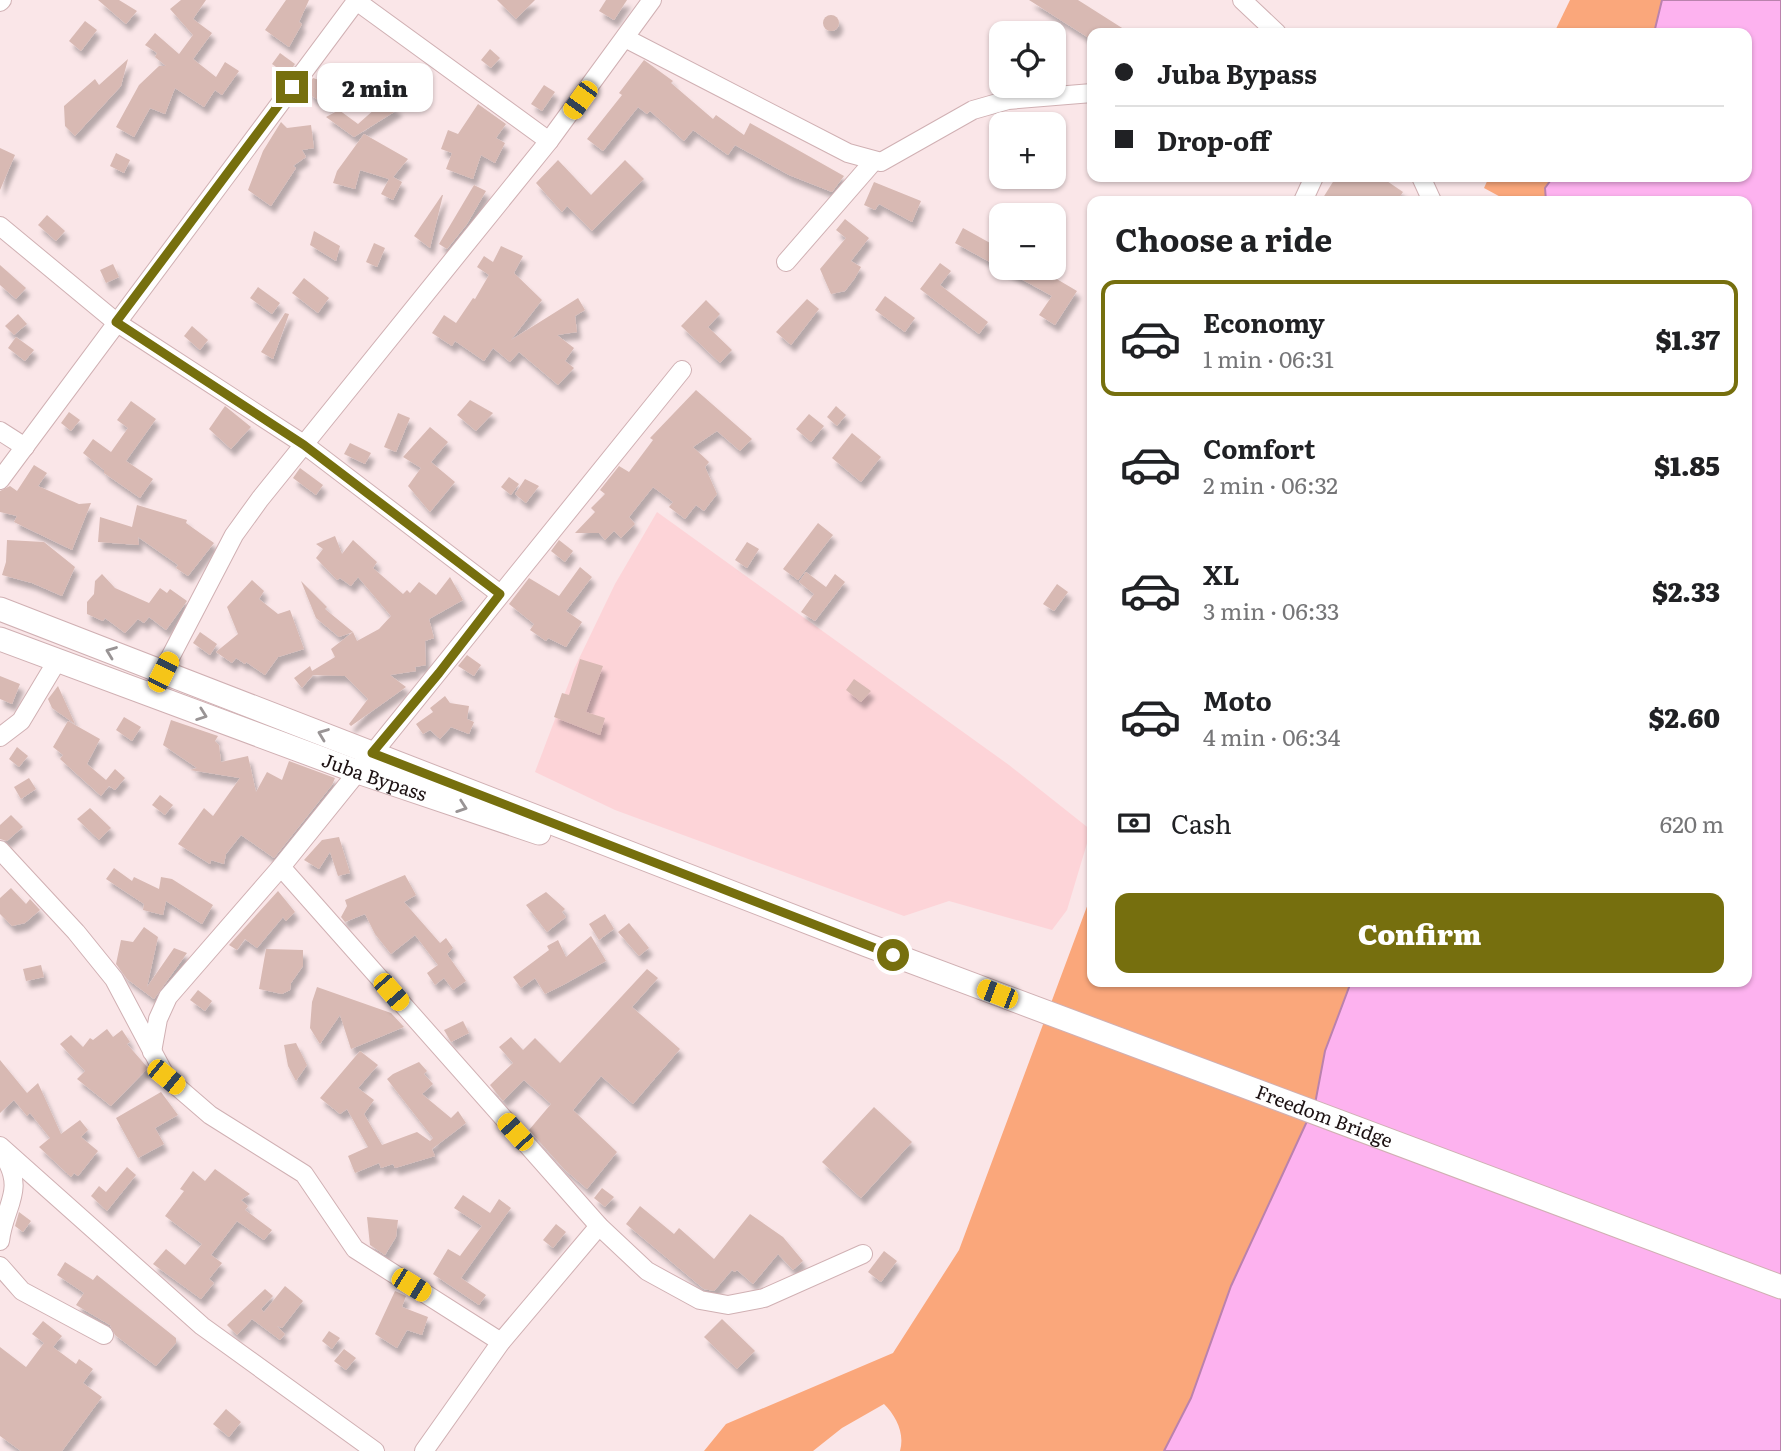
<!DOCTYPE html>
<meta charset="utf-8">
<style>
:root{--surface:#fff;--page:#f6f6f6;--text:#202124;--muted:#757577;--line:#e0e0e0;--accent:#766f0e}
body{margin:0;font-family:Literata,serif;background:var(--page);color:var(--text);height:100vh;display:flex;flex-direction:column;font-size:26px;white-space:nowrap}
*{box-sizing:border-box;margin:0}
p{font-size:23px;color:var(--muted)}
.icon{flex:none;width:38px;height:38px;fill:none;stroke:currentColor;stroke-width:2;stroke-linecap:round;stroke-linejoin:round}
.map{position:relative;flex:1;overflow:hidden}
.details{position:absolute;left:1087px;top:196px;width:665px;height:791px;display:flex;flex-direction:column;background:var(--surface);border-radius:14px;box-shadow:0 2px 5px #0004}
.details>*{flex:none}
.top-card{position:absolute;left:1087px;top:28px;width:665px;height:154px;border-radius:14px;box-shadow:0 2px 5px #0004;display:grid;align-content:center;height:154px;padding:0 28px;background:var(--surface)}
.tools{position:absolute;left:989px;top:21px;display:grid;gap:14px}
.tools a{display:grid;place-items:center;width:77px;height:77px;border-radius:14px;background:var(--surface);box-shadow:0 2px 5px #0004;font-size:35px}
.end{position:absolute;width:32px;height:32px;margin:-16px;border:9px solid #766f0e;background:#fff;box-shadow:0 0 0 4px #fff}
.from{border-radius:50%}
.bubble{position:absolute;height:49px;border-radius:14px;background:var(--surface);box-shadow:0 2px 5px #0004;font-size:23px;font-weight:800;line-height:49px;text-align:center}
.car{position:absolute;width:21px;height:42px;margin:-21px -10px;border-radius:9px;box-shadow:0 0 5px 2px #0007;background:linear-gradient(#f5c518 24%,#345 0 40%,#f5c518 0 76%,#345 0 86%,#f5c518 0)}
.top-card b{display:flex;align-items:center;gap:24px;height:66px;font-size:26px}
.top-card b+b{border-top:2px solid var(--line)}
.top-card i{width:18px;height:18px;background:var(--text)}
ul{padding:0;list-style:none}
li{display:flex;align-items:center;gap:21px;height:116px;margin:0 14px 10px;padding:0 14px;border:4px solid transparent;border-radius:14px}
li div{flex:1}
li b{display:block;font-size:26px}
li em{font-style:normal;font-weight:800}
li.on{border-color:var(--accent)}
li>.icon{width:63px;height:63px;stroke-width:1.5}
h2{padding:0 28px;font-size:32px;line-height:84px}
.pay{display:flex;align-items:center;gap:18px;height:77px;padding:0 28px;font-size:26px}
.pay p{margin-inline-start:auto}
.cta{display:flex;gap:14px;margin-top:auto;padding:14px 28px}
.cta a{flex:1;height:80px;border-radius:14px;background:var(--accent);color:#fff;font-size:28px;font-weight:800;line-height:80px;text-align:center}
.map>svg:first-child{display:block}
</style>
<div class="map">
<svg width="1781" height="1451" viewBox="0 0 1781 1451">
<defs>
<filter id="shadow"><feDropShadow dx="4" dy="7" stdDeviation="2" flood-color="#0004"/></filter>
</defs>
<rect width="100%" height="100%" fill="#fae6e8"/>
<path fill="#fdd4d8" d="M657,512L1009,765L1091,830L1067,910L1052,930L949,901L904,916L615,810L535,772L574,669L615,584Z"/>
<g fill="#faa77b">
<path d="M1570,0H1662L1654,33H1554Z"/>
<path d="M1489,177H1553L1545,188L1546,201H1508L1484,188Z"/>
<path d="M1092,893V982H1351L1325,1051L1315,1104L1231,1286L1191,1398L1164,1451H900C905,1433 896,1416 884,1404L842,1428L813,1451H704L726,1424L893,1353L959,1250Z"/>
</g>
<path fill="#fdb2ef" stroke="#ba82ad" stroke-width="2" d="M1662,0H1781V1451H1164L1191,1398L1231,1286L1315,1104L1325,1051L1351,982H1746V201H1546L1545,188L1553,177H1746V33H1654Z"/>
<g fill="#d8b9b3" filter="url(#shadow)">
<path d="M98,0H119L137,11L126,24Z"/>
<path d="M181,0H206L193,19L212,33L193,59L216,77L225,62L239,71L222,95L215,90L204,107L175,88L165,114L150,108L134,137L116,127L139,85L159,66H166L155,57L157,53L145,45L155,33L179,54L193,35L170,9Z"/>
<path d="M286,0H309L299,22L302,24L289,47L265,30Z"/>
<path d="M497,0H535L516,19Z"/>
<path d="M606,0H627L614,20L599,11Z"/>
<path d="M1029,0H1078L1130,33H1092V40Z"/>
<circle cx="831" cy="23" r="8"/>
<path d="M85,21L97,30L81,51L69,41Z"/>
<path d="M490,49L500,58L491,68L481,60Z"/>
<path d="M280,53L295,64L287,75L272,64Z"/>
<path d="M128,59L121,86L75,136L65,126L64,106L95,79L99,85Z"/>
<path d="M644,60L673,81L671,83L713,119L716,115L744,135L750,123L844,176L832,192L789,175L735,145L728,155L693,130L684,141L650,111L647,114L638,107L603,151L587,139L622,95L619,93Z"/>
<path d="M313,78L340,87L329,106L308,94L310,92L305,89Z"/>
<path d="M544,85L555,92L542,111L531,104Z"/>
<path d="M364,87L399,109L354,137L326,117L339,110L358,124L376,108Z"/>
<path d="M478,104L506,124L496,138L505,143L495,163L481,155L473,179L446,169L452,153L441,149L448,130L458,134Z"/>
<path d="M281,122L287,128L311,125L314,148L302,150L306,157L293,166L296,168L271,206L248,190L263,151Z"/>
<path d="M364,134L408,159L393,177L402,182L393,200L381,194L389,179L360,170L355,189L333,183L337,171Z"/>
<path d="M0,148L15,155L0,190Z"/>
<path d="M116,153L130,160L124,173L110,166Z"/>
<path d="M558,160L591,195L625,160L644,179L592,231L567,206L562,212L536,183Z"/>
<path d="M1336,177H1381L1403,192L1397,201H1321Z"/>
<path d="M874,182L921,201L912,222L879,204L875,210L864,205Z"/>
<path d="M474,185L486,191L467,224L447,249L439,244Z"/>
<path d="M442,195H443L430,248L414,236Z"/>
<path d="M47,215L65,231L56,241L38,225Z"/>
<path d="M845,219L869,238L851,261L861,267L855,278L845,291L831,294L820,269L846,238L836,230Z"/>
<path d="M963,228L1001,249V268H1038L1077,291L1055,325L1039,315L1052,296L955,243Z"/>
<path d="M314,231L340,246L336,261L310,245Z"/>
<path d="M374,243L385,248L377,267L366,262Z"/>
<path d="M501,246L523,256L514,273L542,300L511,340L578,298L585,310L575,316L577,332L557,335L574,348L565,361L574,368L558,385L519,352L510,362L493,348L484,361L455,341L452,346L432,333L444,315L456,323L473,298L475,299L489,275L477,267L484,256L493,262Z"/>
<path d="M940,263L951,271L940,285L988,322L979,334L920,289Z"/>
<path d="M113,264L119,277L106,283L100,270Z"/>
<path d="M0,265L26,288L16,299L0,285Z"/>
<path d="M304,278L329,298L318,313L292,293Z"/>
<path d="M258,287L280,303L272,314L250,298Z"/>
<path d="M885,296L915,318L905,332L875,310Z"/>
<path d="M807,299L819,309L791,345L776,332Z"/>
<path d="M706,300L720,314L708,327L732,350L720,363L681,326Z"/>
<path d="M285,313L289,314L273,359L261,352Z"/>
<path d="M18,314L27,324L14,335L5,326Z"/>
<path d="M192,326L208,340L200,350L184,336Z"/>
<path d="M16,337L34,350L25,361L8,348Z"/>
<path d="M696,390L752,439L740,451L717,431L693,447L709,462L705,467L717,494L704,511L696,505L685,519L669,507L673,502L653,487L629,517L635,524L621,538L614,531L605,540L599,533H575L595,512L591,508L605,494L600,490L619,466L629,472L653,440L650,438Z"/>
<path d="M470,400L493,413L476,431L457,415Z"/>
<path d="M131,401L156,419L126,461L153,479L140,498L104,473V470L83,453L93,439L111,452L128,428L117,420Z"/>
<path d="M225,406L251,427L231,449L209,429Z"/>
<path d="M836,406L846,415L837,426L827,417Z"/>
<path d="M69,412L80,420L71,431L61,423Z"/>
<path d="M398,413L410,418L396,452L384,447Z"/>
<path d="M809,414L824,426L811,442L796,429Z"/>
<path d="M430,427L448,442L431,462L455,482L430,512L408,486L421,468L403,457Z"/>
<path d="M852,433L881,457L861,482L832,458Z"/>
<path d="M350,443L371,453L365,464L344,454Z"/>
<path d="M34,465L47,473L38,486L79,504L91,503L72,550L14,522L17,516L0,512V491L10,486L17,491Z"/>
<path d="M300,468L323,485L316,495L293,478Z"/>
<path d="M509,477L519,484L511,495L501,487Z"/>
<path d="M525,479L539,486L526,503L515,494Z"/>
<path d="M137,505L187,520L186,523L214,543L188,576L176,568L178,565L138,537L139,545L98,542L100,517L132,527Z"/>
<path d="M818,523L833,535L798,580L783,569Z"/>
<path d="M335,536L342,554L353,540L377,562L373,568L403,594L407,590L410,593L419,582L436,595L450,577L463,600L429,619L434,638L425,641L426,665L415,667L416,671L390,675L406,687L351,726L349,724L368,699L345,676L313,675L302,688L294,678L310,666L312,671L335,657L331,649L353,632L357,641L379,629L391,616L358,577L351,586L340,578L337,580L316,558L323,549L316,544Z"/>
<path d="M7,540L44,542L75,567L62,596L32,583L2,575L6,562Z"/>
<path d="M559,540L573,551L565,562L551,551Z"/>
<path d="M747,542L759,549L747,568L735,560Z"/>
<path d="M580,567L592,577L566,611L582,622L566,647L548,638L546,641L530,630L534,624L509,604L529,578L559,596Z"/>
<path d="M806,572L826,587L835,574L845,582L815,621L801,612L814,594L799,582Z"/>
<path d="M102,574L115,588L149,603L160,588L167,593L170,589L187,601L166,630L149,617L144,623L138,619L125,633L105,618L103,621L87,614V602L94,594L95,581Z"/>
<path d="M252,580L264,591L259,599L278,614L290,610L304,649L278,657L265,675L246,662L245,664L236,658L232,663L216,652L238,634L227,607Z"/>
<path d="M301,581L327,607L325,609L353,632L339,637L316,618Z"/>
<path d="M1057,584L1068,592L1054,611L1043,604Z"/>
<path d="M200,632L217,644L210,655L193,643Z"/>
<path d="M467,655L481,665L474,676L458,666Z"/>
<path d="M580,659L603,666L586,712L605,718L600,735L554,717L562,693L569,695Z"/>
<path d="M0,676L20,684L12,704L0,699Z"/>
<path d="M854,679L871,691L861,702L846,690Z"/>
<path d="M58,686L75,724L52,708L48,699Z"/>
<path d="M445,696L450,703L469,706L467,719L474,722L469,734L451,727L440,739L430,730L423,734L416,724L433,712L430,708Z"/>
<path d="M124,717L141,727L132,741L116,730Z"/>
<path d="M171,720L218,736L215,741L219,745L221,762L248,756L256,792L267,772L282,780L289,761L335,778L332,785L274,858L241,835L226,854L224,864L211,860L210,864L178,844L204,808L213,816L240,778L190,770L197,768L163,745Z"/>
<path d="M68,721L100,739L87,764L106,780L115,769L125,778L115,790L109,786L101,796L60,759L63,755L53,747Z"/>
<path d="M17,747L28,756L19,767L9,759Z"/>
<path d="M29,778L36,789L21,799L14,787Z"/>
<path d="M160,795L173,805L165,815L152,805Z"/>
<path d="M90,808L111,828L99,840L77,819Z"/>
<path d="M11,815L23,827L7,841L0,839V825Z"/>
<path d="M339,837L350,873L338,876L330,852L319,869L304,860L322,840Z"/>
<path d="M114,868L132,881L134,877L159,889L161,877L172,879L213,905L202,924L166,901L163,915L143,910L144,904L106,879Z"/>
<path d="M405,875L416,895L404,902L440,943L446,938L453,948L447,954L466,981L453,990L444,978L435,985L427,973L438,965L415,935L391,954L375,934L365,914L345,922L341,917L347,906L345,900Z"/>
<path d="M11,888L26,904L30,899L40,910L25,923L12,926L0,914V898Z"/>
<path d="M278,891L295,912L286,921L283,917L257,948L245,939L237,950L229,945Z"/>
<path d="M546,892L565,909L562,912L566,917L547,932L526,905Z"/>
<path d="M605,914L614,929L599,940L589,924Z"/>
<path d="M629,923L649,948L639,956L618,932Z"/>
<path d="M144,927L158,937L147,987L174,948L187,953L154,999L127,979L116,964L121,940L133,942Z"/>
<path d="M591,936L606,961L563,985L545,994L535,978L521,988L513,977L549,950L547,946L558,940L566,957Z"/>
<path d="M266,949L303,950V966L291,983L290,990L282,994L259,989Z"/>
<path d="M41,965L44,977L26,981L23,969Z"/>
<path d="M647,969L658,978L632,1007L680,1049L633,1104L601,1076L573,1110L617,1152L587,1189L564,1169L529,1130L551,1104L524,1080L503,1101L490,1085L513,1063L499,1047L511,1037L523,1050L535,1038L560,1063Z"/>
<path d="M317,987L391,1013L404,1027L351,1049L340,1015L320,1044L310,1028L312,1002Z"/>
<path d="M198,990L212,1001L205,1011L190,1000Z"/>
<path d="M463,1021L469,1033L451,1042L444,1030Z"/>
<path d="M107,1029L113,1037L122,1030L130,1042L127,1044L148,1068L111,1106L77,1079L85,1071L60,1044L71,1035L83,1047L90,1038L93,1040Z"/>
<path d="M296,1043L307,1065L296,1081L288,1066L284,1045Z"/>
<path d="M360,1051L378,1065L358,1088L374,1100L364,1114L382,1145L417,1132L430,1141L433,1138L387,1079L393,1074L419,1062L427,1071L424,1074L433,1084L422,1094L451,1118L458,1111L466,1123L432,1149L435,1156L395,1168L393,1164L381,1168L379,1163L355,1173L348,1156L368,1147L347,1109L340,1114L320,1098Z"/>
<path d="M0,1060L27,1093L38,1083L61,1134L80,1120L88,1130L81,1137L98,1151L78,1176L74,1173L71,1177L39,1147L50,1138L30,1113L27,1116L14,1100L0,1113Z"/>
<path d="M161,1092L178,1115L155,1128L164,1144L138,1158L116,1118Z"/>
<path d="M874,1107L912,1142L861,1198L822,1162Z"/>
<path d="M127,1167L136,1175L107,1211L91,1196L99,1186L106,1192Z"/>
<path d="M215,1169L250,1194L241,1200L248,1206L245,1210L272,1230L264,1240L237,1221L211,1255L222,1263L209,1279L214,1283L201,1299L153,1264L166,1249L185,1265L202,1244L165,1216L184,1191L180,1189L193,1171L205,1181Z"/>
<path d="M602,1188L614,1197L605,1207L594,1198Z"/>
<path d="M463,1195L490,1213L499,1199L511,1208L461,1278L486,1295L479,1305L433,1274L448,1249L460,1256L482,1226L454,1208Z"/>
<path d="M640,1206L674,1234L679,1228L714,1259L750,1214L783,1237L803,1261L793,1270L778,1254L753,1284L737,1270L735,1272L732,1270L714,1291L704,1289L626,1224Z"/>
<path d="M19,1212L31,1221L23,1232L15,1226Z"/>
<path d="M367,1217L398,1220L396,1237L385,1255L370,1245Z"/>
<path d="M556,1224L566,1232L553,1248L543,1240Z"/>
<path d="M884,1251L897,1261L881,1282L868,1272Z"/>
<path d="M65,1262L93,1280L97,1275L176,1338V1343L156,1366L115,1335L110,1325L76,1305L84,1293L57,1275Z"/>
<path d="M285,1286L303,1301L282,1328L277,1326L285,1334L280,1340L252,1319L237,1335L227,1325L265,1289L273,1296L261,1309L264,1312Z"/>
<path d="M395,1291L406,1296L402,1307L428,1317L422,1335L407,1330L397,1348L375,1334Z"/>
<path d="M722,1319L755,1351L737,1369L704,1337Z"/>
<path d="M43,1321L62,1336L53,1347L76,1364L79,1359L93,1369L83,1383L102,1397L62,1451H21L0,1436V1347L26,1367L44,1343L32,1334Z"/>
<path d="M329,1331L340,1338L332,1349L322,1341Z"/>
<path d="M344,1349L356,1358L346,1370L334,1361Z"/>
<path d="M226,1409L241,1422L229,1437L213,1424Z"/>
</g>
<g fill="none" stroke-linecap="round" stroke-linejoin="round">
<defs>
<g id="minor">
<path d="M355,0L549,141"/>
<path d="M1242,0L1277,33"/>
<path d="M0,2L2,0"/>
<path d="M625,38L848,153L881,162L973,110L1008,100L1092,93"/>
<path d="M1421,177L1432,201"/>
<path d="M1303,201L1314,177"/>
<path d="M0,226L116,322L305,445L500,594"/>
<path d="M786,262L873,162"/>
<path d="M0,431L25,447"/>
<path d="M0,480L357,0"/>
<path d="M150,696L234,535L260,499L549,141L652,0"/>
<path d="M0,737L21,721L57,661"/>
<path d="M0,850L76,932L114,979L166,1077L210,1115L304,1174L355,1249L501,1342"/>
<path d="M281,867L599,1226L647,1271L700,1300L728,1305L764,1298L863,1254"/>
<path d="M152,1052L158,1019L168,997L281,867L682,370"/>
<path d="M0,1146L202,1326L375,1451"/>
<path d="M0,1241C4,1206 26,1191 4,1156"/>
<path d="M0,1266L22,1291L104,1335"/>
<path d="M424,1451L501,1342L599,1226"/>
</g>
<g id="major">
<path id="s1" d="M0,609L867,945L1781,1287"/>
<path id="s2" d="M0,639L358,772L539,833"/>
</g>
</defs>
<use href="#minor" stroke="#d0b0b3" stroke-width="20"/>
<use href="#major" stroke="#d0b0b3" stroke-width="25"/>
<use href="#minor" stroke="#fff" stroke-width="18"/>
<use href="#major" stroke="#fff" stroke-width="23"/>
</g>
<defs><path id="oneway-chevron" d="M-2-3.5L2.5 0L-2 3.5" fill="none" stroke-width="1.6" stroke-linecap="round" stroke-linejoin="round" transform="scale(1.75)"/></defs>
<g stroke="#999495">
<use href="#oneway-chevron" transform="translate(111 652) rotate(-159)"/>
<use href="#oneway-chevron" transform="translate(202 715) rotate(20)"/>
<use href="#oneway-chevron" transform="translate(323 734) rotate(-159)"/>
<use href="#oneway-chevron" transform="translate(462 807) rotate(19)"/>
</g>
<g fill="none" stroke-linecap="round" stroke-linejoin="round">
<path stroke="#766f0e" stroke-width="9" d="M292,87L116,322L304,445L500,594L439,673L372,753L893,955"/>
</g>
<g text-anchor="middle" stroke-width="5" stroke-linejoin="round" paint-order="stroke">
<g font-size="19" fill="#1d1213" stroke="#fae6e8">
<text dy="7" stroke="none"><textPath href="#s2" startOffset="399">Juba Bypass</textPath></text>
<text dy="7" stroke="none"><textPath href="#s1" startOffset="1418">Freedom Bridge</textPath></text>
</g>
</g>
</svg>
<div class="tools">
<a><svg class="icon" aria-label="locate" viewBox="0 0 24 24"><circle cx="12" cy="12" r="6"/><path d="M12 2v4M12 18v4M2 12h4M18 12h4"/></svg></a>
<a>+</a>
<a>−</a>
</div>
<i class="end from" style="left:893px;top:955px"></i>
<i class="end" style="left:292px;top:87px"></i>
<div class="bubble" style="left:317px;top:63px;width:116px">2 min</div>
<i class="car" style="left:580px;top:100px;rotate:216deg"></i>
<i class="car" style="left:163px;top:672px;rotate:27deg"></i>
<i class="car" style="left:391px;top:992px;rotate:139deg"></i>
<i class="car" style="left:997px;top:994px;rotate:291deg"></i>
<i class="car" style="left:166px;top:1077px;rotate:129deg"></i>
<i class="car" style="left:515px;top:1132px;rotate:318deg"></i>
<i class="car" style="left:411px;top:1285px;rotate:122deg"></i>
<div class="top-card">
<b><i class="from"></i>Juba Bypass</b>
<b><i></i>Drop-off</b>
</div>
<section class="details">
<h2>Choose a ride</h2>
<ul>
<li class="on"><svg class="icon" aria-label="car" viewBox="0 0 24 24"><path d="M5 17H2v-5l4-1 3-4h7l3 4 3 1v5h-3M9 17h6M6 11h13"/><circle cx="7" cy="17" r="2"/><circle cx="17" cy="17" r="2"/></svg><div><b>Economy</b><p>1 min · 06:31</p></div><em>$1.37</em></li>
<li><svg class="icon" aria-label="car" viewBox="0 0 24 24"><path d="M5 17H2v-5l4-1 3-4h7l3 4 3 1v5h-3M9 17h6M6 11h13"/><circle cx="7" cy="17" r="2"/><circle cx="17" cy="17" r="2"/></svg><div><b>Comfort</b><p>2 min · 06:32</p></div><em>$1.85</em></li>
<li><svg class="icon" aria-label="car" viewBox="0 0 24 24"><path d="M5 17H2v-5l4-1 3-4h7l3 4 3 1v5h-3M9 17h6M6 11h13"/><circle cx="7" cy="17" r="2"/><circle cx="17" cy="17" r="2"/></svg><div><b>XL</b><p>3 min · 06:33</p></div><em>$2.33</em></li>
<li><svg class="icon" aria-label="car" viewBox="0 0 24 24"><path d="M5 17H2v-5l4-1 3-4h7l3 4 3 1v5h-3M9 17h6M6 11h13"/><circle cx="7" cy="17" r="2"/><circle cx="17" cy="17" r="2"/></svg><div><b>Moto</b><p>4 min · 06:34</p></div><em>$2.60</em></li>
</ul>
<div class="pay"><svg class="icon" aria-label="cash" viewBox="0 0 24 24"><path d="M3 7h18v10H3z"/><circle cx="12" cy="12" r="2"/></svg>Cash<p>620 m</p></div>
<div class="cta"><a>Confirm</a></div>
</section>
</div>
